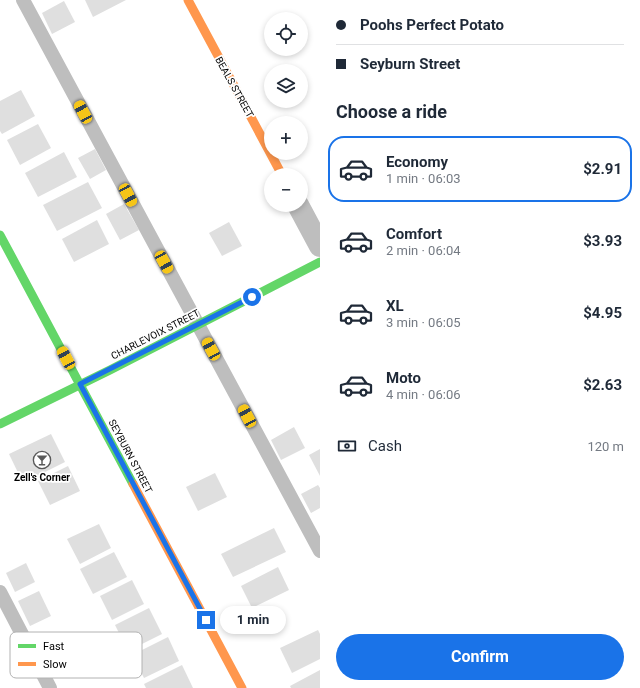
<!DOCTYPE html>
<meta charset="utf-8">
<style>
:root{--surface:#fff;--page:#f2f2f3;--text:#1f2937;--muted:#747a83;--line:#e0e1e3;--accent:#1a73e8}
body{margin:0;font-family:Roboto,sans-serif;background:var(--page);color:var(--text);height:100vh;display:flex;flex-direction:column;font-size:15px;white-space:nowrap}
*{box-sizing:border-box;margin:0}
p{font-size:13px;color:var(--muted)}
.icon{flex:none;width:22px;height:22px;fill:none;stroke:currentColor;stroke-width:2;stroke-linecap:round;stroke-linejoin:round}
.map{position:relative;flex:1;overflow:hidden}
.sheet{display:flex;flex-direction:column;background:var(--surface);width:320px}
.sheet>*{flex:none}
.banner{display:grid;align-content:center;height:88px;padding:0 16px;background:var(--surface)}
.tools{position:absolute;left:264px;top:12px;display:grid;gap:8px}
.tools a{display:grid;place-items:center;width:44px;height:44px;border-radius:50%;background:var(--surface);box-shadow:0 2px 6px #0003;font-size:20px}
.end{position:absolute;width:18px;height:18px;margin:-9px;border:5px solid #1a73e8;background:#fff;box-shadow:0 0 0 2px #fff}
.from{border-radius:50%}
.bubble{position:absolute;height:28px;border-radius:14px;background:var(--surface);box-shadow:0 2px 6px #0003;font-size:13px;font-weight:700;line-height:28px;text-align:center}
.car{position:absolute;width:12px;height:24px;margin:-12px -6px;border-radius:5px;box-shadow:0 0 3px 1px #0007;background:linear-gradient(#f5c518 24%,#345 0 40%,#f5c518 0 76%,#345 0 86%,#f5c518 0)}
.banner b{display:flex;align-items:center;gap:14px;height:38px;font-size:15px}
.banner b+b{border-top:1px solid var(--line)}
.banner i{width:10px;height:10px;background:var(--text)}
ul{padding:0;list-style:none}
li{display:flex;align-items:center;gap:12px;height:66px;margin:0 8px 6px;padding:0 8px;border:2px solid transparent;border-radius:16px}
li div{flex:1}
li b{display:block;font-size:15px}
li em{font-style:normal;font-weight:700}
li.on{border-color:var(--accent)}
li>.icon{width:36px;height:36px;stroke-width:1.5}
h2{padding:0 16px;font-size:18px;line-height:48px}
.pay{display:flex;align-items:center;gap:10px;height:44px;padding:0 16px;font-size:15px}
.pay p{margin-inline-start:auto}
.primary-button{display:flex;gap:8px;margin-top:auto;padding:8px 16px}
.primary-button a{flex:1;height:46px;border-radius:24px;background:var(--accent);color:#fff;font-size:16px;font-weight:700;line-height:46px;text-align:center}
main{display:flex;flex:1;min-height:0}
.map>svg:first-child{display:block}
</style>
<main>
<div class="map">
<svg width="320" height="688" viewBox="0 0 320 688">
<rect width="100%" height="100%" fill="#fff"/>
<g fill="#dfdfdf">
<path d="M85,0H126L93,17Z"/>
<path d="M64,1L75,22L52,34L42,13Z"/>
<path d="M21,90L35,116L2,134L0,131V101Z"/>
<path d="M38,124L51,148L20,165L7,140Z"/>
<path d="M95,149L106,170L90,179L78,158Z"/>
<path d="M64,152L77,177L38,197L25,173Z"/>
<path d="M88,182L102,208L57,231L43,205Z"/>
<path d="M124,204L139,230L120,240L106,214Z"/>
<path d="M97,220L109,244L74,262L62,239Z"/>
<path d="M229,222L242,246L222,256L209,233Z"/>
<path d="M294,427L305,448L281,460L271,440Z"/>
<path d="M51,434L65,462L23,483L9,454Z"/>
<path d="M320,449V476L309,455Z"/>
<path d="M68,466L80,491L50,505L38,481Z"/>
<path d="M215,473L227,497L198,511L186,487Z"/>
<path d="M318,485L320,488V508L311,513L301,494Z"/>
<path d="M99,524L111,548L80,564L67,539Z"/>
<path d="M274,528L286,552L233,577L221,554Z"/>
<path d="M114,552L127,577L93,594L80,569Z"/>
<path d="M26,563L35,582L15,592L6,573Z"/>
<path d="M278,567L289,590L252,608L241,586Z"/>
<path d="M132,580L144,604L112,620L100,596Z"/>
<path d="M39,591L51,616L30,626L18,601Z"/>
<path d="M149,608L162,634L128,651L115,625Z"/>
<path d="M318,630L320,634V659L292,673L280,648Z"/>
<path d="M168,637L179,661L144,678L132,655Z"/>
<path d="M182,665L193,688H146L144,684Z"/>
<path d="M320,670V688H291L290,686Z"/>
</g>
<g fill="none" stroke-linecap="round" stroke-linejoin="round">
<g stroke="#bebebe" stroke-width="14">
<path d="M23,0L320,551"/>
<path d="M0,592L50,688"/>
</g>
<path stroke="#bebebe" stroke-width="22" d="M298,205L320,246"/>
<g stroke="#63d668" stroke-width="9">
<path d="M0,235L133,484"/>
<path d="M0,424L110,370L320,262"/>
</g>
<g stroke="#ff974d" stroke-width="9">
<path d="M188,0L282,175"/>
<path d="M133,484L242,688"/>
</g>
</g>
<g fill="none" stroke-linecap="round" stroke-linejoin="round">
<path stroke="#1a73e8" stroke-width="5" d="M206,620L80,384L252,297"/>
</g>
<defs>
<symbol id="bar-ring" viewBox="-11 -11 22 22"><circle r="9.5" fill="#fff" stroke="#595959" stroke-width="1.5"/><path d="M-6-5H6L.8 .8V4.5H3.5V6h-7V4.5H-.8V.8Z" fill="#595959"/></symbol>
</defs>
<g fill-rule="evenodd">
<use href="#bar-ring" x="32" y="450" width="20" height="20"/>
</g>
<g text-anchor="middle" stroke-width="3.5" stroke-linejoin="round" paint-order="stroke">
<g font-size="10" fill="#000" stroke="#fff">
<text transform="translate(235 87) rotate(61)" y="4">BEALS STREET</text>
<text transform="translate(155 334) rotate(-27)" y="4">CHARLEVOIX STREET</text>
<text transform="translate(131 456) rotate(62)" y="4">SEYBURN STREET</text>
</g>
<g font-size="10" font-weight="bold" fill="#000" stroke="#fff">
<text x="42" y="481">Zell's Corner</text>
</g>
</g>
<rect x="10" y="632" width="132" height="46" rx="6" fill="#fff" stroke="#b2b2b2" stroke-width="1"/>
<rect x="18" y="644" width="18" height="4" fill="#63d668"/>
<rect x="18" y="662" width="18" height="4" fill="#ff974d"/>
<g font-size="11" fill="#000">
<text x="43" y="650">Fast</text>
<text x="43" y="668">Slow</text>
</g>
</svg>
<div class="tools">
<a><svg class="icon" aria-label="locate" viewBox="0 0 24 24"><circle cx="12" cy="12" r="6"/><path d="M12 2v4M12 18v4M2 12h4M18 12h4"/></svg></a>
<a><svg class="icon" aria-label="layers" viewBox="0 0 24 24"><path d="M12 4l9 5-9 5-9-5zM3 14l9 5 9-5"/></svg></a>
<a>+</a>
<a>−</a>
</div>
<i class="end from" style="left:252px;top:297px"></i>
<i class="end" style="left:206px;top:620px"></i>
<div class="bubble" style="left:220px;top:606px;width:66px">1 min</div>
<i class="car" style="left:83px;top:112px;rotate:332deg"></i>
<i class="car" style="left:128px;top:195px;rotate:152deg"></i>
<i class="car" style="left:164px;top:262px;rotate:151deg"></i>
<i class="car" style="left:211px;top:349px;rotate:331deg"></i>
<i class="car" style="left:66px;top:358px;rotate:332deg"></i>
<i class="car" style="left:247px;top:416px;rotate:332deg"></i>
</div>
<section class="sheet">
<div class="banner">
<b><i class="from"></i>Poohs Perfect Potato</b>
<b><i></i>Seyburn Street</b>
</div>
<h2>Choose a ride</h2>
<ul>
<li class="on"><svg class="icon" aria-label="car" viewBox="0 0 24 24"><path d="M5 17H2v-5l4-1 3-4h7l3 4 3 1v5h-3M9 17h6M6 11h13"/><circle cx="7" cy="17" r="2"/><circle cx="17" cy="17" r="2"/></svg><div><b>Economy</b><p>1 min · 06:03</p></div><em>$2.91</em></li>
<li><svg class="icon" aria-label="car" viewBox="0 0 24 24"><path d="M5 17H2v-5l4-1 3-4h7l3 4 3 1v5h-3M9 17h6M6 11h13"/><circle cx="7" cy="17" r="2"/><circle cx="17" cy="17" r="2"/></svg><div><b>Comfort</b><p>2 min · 06:04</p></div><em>$3.93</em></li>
<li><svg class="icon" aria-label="car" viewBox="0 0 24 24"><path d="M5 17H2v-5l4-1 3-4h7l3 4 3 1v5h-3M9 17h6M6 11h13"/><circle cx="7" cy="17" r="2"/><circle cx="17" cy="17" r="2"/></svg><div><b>XL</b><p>3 min · 06:05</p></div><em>$4.95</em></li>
<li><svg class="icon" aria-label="car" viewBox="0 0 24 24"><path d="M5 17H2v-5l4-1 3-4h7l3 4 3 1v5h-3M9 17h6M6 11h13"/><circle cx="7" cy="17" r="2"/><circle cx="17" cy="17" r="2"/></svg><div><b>Moto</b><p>4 min · 06:06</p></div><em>$2.63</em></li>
</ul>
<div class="pay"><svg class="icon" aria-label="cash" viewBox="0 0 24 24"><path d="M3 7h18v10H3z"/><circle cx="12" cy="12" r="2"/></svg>Cash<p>120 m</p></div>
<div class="primary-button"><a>Confirm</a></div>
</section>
</main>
